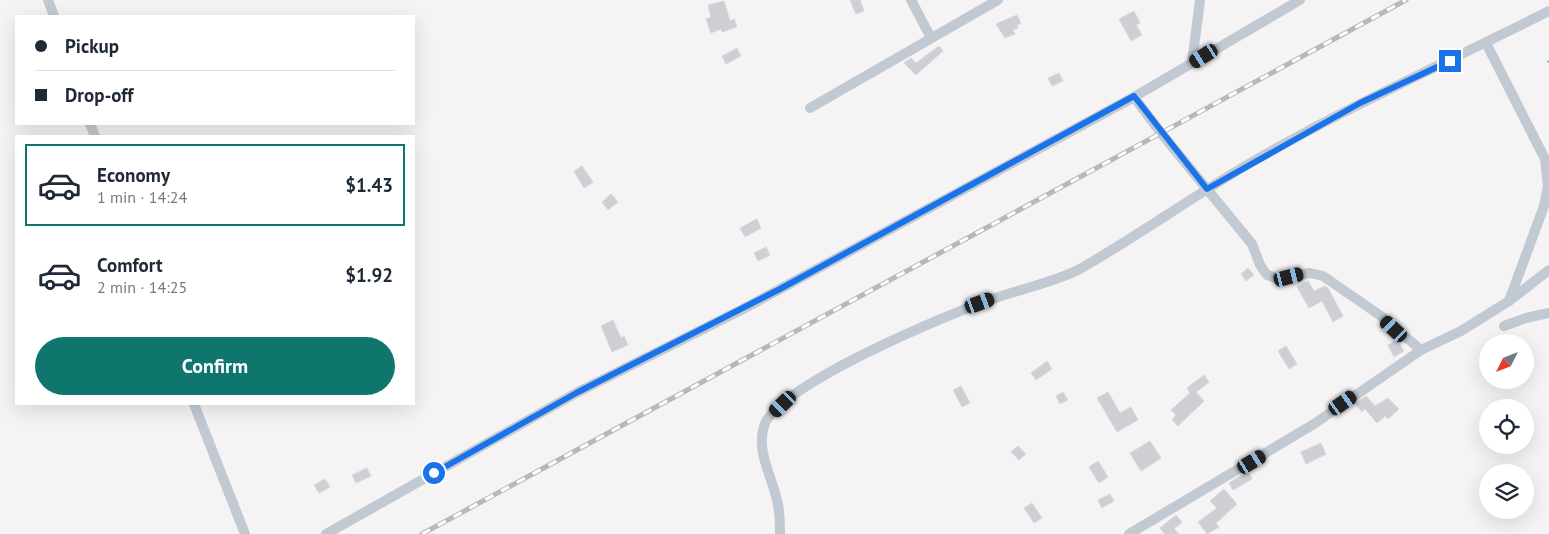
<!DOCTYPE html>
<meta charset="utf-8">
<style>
:root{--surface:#fff;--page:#f2f2f3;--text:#1f2937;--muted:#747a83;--line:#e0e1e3;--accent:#0f766e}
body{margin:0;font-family:"PT Sans",sans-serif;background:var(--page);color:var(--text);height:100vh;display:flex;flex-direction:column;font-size:19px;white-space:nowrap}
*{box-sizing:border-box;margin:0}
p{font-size:16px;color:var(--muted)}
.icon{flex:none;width:28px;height:28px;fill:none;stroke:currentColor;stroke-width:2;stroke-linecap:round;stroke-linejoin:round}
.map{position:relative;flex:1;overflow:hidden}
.sheet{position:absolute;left:15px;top:135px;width:400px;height:270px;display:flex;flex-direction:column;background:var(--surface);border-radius:0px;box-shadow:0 5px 20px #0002}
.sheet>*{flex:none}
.banner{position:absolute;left:15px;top:15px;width:400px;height:110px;border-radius:0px;box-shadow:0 5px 20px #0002;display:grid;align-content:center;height:110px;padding:0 20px;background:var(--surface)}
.needle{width:32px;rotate:228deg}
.controls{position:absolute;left:1479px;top:334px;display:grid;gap:10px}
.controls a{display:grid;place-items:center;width:55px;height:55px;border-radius:50%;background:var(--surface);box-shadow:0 5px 20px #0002;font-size:25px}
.end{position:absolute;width:22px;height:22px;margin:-11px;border:6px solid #1a73e8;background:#fff;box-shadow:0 0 0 2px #fff}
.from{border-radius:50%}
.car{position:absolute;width:15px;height:30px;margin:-15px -8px;border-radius:6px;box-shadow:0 0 4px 1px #0007;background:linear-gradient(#222 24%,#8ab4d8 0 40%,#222 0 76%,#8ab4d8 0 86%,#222 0)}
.banner b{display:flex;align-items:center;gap:18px;height:48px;font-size:19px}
.banner b+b{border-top:1px solid var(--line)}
.banner i{width:12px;height:12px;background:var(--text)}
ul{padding:9px 0 0;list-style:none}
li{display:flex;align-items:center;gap:15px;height:82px;margin:0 10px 8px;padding:0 10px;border:2px solid transparent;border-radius:0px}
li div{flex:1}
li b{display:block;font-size:19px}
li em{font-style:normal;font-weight:700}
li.current{border-color:var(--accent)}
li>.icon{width:45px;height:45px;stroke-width:1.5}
.action{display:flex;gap:10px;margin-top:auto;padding:10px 20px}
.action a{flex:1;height:58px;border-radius:30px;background:var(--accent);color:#fff;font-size:20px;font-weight:700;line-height:58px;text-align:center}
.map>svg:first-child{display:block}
</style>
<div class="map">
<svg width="1549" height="534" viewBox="0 0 1549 534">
<rect width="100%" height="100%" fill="#f5f3f3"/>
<g fill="#cdcfd5" stroke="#d7d9de">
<path d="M850,0H860L864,11L856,14Z"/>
<path d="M724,1L730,21L734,19L737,27L722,32L721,29L711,33L706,19L711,17L708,5Z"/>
<path d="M1134,11L1140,23L1136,25L1142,35L1131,41L1119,19Z"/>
<path d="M1017,15L1021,23L1017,25L1018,28L1013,30L1015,34L1005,38L996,24Z"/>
<path d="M939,46L943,51L916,75L904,63L911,58L916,63Z"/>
<path d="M737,48L741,56L726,64L722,56Z"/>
<path d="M1059,73L1063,81L1052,86L1048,78Z"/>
<path d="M582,166L593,182L584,188L574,171Z"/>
<path d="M611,194L618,202L608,210L602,202Z"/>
<path d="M757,219L761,228L745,237L740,228Z"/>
<path d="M766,247L770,255L758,261L754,253Z"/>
<path d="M1248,268L1254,275L1246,281L1241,274Z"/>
<path d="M1308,281L1314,291L1325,286L1328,288L1343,316L1333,322L1322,301L1309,308L1297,287Z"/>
<path d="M613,320L621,338L624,336L628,345L612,352L601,326Z"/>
<path d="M1397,340L1404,351L1394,357L1388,345Z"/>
<path d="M1286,346L1297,364L1289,369L1278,351Z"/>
<path d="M1047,361L1052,369L1036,380L1031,373Z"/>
<path d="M1204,375L1209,382L1196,392L1204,401L1178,426L1172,420L1176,415L1171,410L1190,393L1187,388Z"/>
<path d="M961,386L970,403L962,407L953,390Z"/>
<path d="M1063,392L1068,400L1060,404L1056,396Z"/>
<path d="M1108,392L1120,413L1131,407L1138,420L1117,432L1097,398Z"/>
<path d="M1366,396L1375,406L1388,398L1399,409L1388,419L1385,416L1377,423L1365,409L1362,412L1355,404Z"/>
<path d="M1150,441L1161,458L1141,471L1130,453Z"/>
<path d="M1321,443L1326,454L1306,464L1301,452Z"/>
<path d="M1018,446L1026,454L1019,460L1011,452Z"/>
<path d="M1098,461L1108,477L1099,483L1089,467Z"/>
<path d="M367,468L371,476L356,483L352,475Z"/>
<path d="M1248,471L1252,479L1233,490L1229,483Z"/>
<path d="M325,479L330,487L319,493L314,485Z"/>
<path d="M1224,489L1237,504L1216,523L1219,527L1207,534L1198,522L1217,508L1210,501Z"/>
<path d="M1110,494L1114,501L1102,508L1098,500Z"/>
<path d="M1032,503L1042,518L1034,523L1024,508Z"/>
<path d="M1176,515L1182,522L1174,529L1179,534H1165L1160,528Z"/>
</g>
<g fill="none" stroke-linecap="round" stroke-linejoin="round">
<path stroke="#7ad0a6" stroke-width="2" stroke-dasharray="4 2.5" stroke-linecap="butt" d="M1547,61L1549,62"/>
<g stroke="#c1cad2" stroke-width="10">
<path d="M48,0L54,16"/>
<path d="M911,0L931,38"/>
<path d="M1486,43L1545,159L1548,186L1544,206L1509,301"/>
<path d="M1192,63L1200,0"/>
<path d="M1134,97L1161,133L1252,244L1260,265L1267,275L1280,279L1310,273L1323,276L1381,316L1421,350"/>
<path d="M810,108L998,0"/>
<path d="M90,124L95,136"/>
<path d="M1504,326L1526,318L1549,313"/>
<path d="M194,404L245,534"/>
<path d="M326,534L578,392L745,308L1134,97L1300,0"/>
<path d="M780,534C780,523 780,511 777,500C772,477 756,451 764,426C777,385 949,314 992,299C1021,289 1051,283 1078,270C1140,235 1197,193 1259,158C1353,104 1452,60 1549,11"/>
<path d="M1129,534L1314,424L1421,350L1461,331L1509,301L1549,270"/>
</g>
<defs>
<path id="rail" d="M422,534L1406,0"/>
</defs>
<use href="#rail" stroke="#b5b8bd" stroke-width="5"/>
<use href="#rail" stroke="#fff" stroke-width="3" stroke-dasharray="9" stroke-linecap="butt"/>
</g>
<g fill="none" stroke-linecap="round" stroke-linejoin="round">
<path stroke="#1a73e8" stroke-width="6" d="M434,473L578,392L780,289L1134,96L1207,189L1360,103L1450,61"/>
</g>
</svg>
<div class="controls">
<a><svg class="needle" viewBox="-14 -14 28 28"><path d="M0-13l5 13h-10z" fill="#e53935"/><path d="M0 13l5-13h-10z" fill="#747a83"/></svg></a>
<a><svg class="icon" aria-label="locate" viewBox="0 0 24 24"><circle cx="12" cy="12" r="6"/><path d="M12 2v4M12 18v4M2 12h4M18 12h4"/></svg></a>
<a><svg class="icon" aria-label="layers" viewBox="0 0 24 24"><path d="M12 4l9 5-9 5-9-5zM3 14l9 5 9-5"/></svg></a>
</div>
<i class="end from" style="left:434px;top:473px"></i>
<i class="end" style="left:1450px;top:61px"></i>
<i class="car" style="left:1204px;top:56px;rotate:238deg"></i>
<i class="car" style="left:1289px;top:277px;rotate:76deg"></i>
<i class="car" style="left:980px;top:303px;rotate:70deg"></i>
<i class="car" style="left:1394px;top:329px;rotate:313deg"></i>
<i class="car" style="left:1343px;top:403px;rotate:55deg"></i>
<i class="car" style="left:783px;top:404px;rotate:226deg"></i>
<i class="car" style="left:1252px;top:462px;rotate:59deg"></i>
<div class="banner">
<b><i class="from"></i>Pickup</b>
<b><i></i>Drop-off</b>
</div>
<section class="sheet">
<ul>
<li class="current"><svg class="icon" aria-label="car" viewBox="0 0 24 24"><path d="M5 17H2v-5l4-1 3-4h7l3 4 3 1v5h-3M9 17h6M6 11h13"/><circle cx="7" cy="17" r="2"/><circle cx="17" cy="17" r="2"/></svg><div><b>Economy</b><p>1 min · 14:24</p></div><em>$1.43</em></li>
<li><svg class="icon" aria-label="car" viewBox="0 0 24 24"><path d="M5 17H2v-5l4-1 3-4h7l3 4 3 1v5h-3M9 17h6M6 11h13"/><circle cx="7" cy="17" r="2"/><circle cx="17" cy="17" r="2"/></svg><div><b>Comfort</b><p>2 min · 14:25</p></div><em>$1.92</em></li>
</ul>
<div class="action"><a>Confirm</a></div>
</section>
</div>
